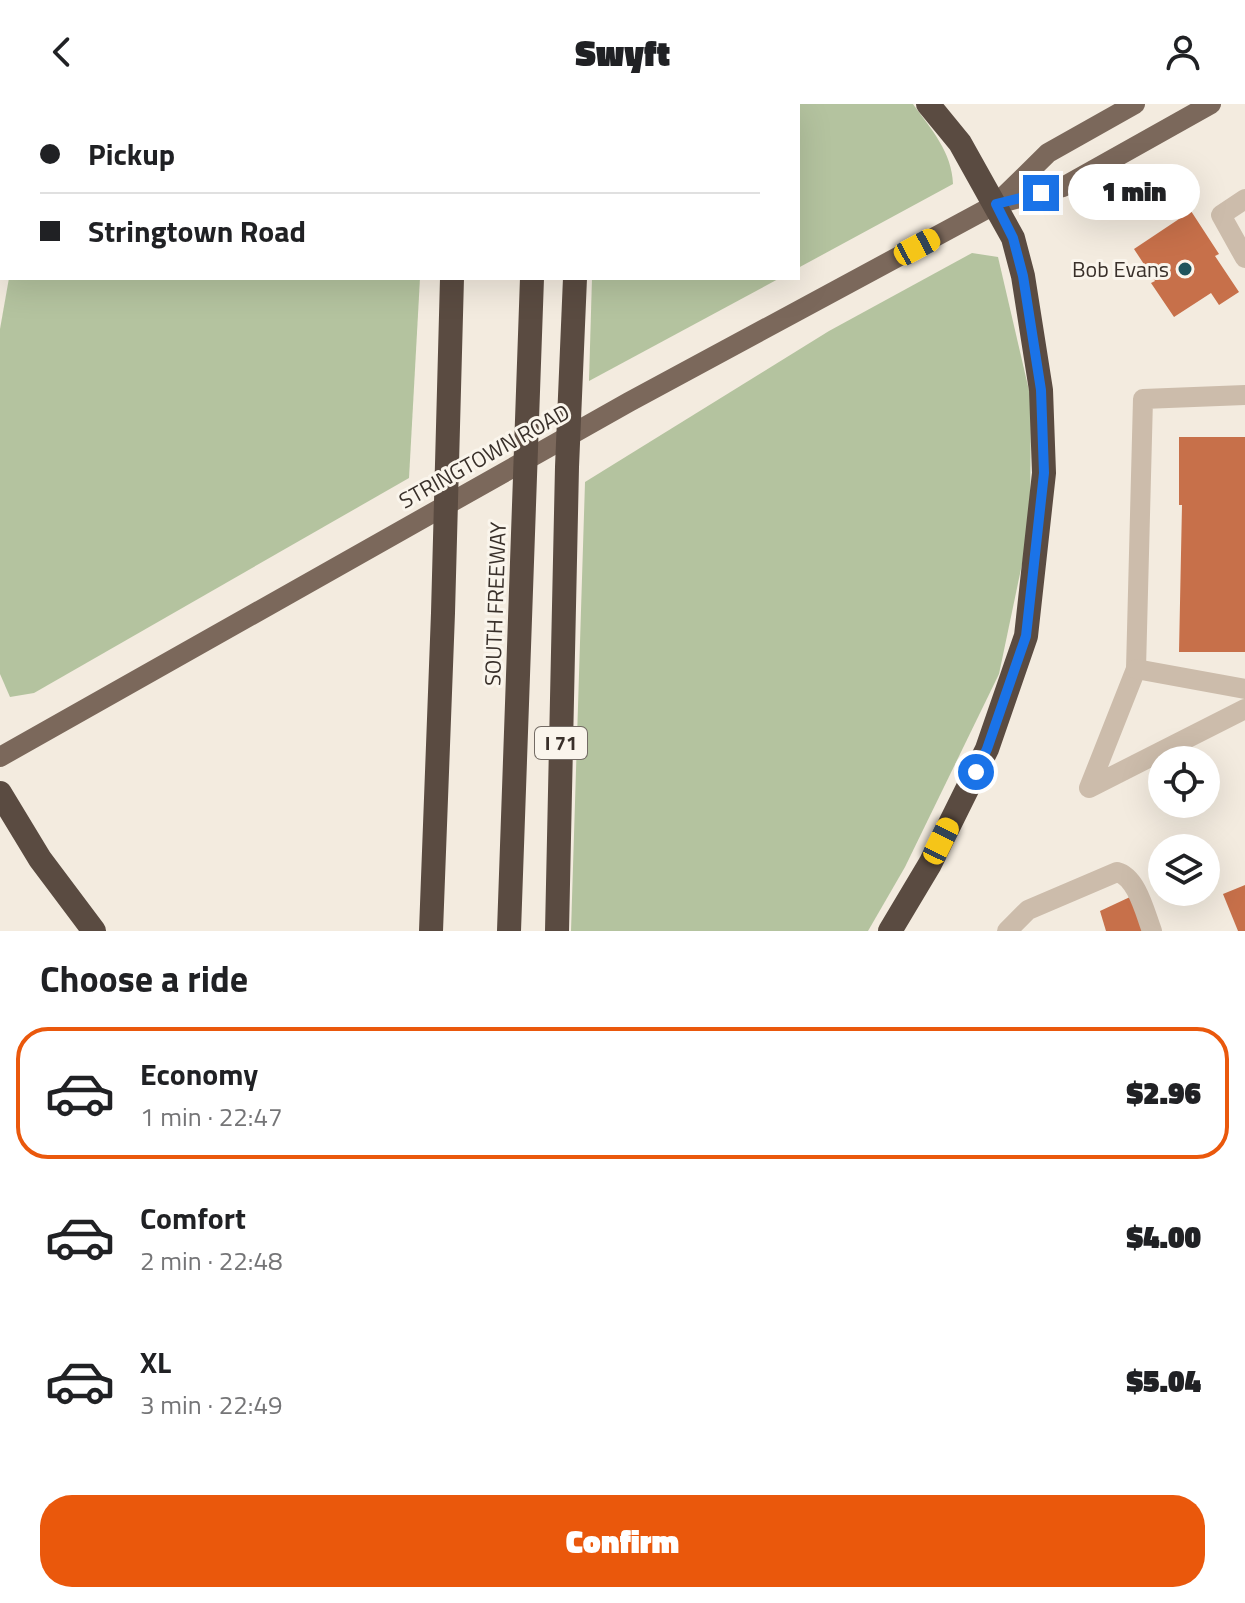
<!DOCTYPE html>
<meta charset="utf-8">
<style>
:root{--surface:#fff;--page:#f2f2f2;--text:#202124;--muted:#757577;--line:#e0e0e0;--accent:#ea580c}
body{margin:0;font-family:"Titillium Web",sans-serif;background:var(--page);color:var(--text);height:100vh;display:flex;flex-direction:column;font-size:30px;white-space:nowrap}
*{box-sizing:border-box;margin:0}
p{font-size:26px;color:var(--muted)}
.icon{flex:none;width:44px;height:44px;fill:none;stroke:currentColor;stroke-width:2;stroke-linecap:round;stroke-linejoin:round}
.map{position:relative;height:827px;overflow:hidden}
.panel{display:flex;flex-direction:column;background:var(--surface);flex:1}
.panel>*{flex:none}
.guide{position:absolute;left:0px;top:0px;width:800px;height:176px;box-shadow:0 8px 32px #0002;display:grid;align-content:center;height:176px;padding:0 40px;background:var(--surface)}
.controls{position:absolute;left:1148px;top:642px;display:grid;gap:16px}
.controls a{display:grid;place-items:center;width:72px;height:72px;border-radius:50%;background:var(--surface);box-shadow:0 8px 32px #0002;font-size:40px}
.end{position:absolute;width:36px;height:36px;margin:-18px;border:10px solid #1a73e8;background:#fff;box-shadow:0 0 0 4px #fff}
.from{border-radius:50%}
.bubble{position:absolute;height:56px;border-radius:28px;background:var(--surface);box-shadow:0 8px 32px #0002;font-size:26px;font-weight:800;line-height:56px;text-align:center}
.car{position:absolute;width:24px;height:48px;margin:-24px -12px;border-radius:10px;box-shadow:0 0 6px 2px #0007;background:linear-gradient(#f5c518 24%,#345 0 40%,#f5c518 0 76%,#345 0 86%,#f5c518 0)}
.guide b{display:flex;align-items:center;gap:28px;height:76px;font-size:30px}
.guide b+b{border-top:2px solid var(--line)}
.guide i{width:20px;height:20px;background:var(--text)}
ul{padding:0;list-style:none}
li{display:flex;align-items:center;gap:24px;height:132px;margin:0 16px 12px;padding:0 24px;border:4px solid transparent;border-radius:32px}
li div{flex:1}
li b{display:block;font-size:30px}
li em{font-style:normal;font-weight:800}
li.on{border-color:var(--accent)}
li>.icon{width:72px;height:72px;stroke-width:1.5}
h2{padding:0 40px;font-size:36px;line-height:96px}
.cta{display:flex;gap:16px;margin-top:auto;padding:16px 40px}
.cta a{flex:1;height:92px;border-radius:32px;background:var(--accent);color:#fff;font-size:32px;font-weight:800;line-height:92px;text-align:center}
header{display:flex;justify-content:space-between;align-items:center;height:104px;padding:0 40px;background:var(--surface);font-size:36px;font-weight:800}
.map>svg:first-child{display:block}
</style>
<header><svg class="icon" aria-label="back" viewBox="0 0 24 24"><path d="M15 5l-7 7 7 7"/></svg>Swyft<svg class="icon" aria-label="person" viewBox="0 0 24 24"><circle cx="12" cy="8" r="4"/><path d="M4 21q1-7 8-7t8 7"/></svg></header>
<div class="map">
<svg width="1245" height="827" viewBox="0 0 1245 827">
<rect width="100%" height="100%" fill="#f3ebdf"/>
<g fill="#b4c39f">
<path d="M104,0H429L103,2Z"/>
<path d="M598,0H913C931,25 952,48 953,80L798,164V2H598Z"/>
<path d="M972,149L998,153L1031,295L1030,422L999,570L905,763L868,827H571L585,378L829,227Z"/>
<path d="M9,174H420L409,374L34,589L10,593L0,570V225Z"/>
<path d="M592,174H780L589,277Z"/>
</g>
<g fill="#c7704a">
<path d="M1191,107L1219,150L1215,152L1239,188L1219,201L1211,189L1174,213L1151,179L1155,177L1134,145Z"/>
<path d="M1179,333H1245V548H1179L1182,401H1179Z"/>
<path d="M1245,781V827H1238L1223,790Z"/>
<path d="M1130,793L1144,827H1106L1100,807Z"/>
</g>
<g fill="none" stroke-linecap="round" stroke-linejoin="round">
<g stroke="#ccbcab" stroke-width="20">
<path d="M1245,95L1221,111L1245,154"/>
<path d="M1245,291L1143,295L1136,565L1089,684L1245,605"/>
<path d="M1136,565L1245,585"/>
<path d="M1007,827L1028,806L1117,768C1137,773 1145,809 1152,827"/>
</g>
<g stroke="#7b685b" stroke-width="20">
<path d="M996,100L1048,49L1135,0"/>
<path d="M0,653L629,298L996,100L1063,83L1211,0"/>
</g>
<g stroke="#5a4b41" stroke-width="24">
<path d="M76,2L77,0"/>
<path d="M458,2V0"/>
<path d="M539,2V0"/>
<path d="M582,2V0"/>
<path d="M0,153L2,148"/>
<path d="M0,689L40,755L94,827"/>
<path d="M431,827L443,509L452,174"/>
<path d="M509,827L532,174"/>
<path d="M557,827L567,363L575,174"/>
<path d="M890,827L930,760L987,645L1026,532L1044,369L1041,286L1023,172L1013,134L960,39L928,0"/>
</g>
</g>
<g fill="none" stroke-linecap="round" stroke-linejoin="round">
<path stroke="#1a73e8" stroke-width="10" d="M976,668L987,645L1026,532L1044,369L1041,286L1023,172L1013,134L996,100L1041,89"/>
</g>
<circle fill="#1f545c" stroke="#faf5ec" stroke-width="3" cx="1185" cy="165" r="8"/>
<g text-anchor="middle" stroke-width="6" stroke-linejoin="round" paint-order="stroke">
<rect fill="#faf5ec" stroke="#736b64" stroke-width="2" x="535" y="623" width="52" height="32" rx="6"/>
<g font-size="20" font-weight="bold" fill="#39302a">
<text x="561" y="646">I 71</text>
</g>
<g font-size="22" fill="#39302a" stroke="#faf5ec" text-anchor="end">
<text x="1169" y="173">Bob Evans</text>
</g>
<g font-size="22" fill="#39302a" stroke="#faf5ec">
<text transform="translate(484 352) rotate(-29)" y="8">STRINGTOWN ROAD</text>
<text transform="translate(495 500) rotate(-88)" y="8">SOUTH FREEWAY</text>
</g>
</g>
</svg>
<div class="controls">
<a><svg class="icon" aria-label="locate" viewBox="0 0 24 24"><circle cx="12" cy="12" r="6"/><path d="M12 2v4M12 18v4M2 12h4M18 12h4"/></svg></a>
<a><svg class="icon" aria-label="layers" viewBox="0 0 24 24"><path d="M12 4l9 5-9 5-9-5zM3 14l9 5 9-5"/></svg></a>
</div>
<i class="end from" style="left:976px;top:668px"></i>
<i class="end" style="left:1041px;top:89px"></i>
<div class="bubble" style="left:1068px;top:60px;width:132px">1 min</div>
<i class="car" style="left:917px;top:143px;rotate:62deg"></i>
<i class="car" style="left:941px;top:737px;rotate:26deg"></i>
<div class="guide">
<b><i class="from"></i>Pickup</b>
<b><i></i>Stringtown Road</b>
</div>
</div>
<section class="panel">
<h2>Choose a ride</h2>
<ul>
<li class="on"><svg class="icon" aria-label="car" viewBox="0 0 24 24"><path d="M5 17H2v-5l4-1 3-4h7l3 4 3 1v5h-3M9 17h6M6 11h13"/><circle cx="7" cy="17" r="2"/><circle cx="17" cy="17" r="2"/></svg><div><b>Economy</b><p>1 min · 22:47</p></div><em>$2.96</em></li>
<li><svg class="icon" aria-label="car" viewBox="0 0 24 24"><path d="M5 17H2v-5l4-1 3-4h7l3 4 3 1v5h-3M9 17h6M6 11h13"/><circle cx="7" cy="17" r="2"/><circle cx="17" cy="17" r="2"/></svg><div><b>Comfort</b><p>2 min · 22:48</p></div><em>$4.00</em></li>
<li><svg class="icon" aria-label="car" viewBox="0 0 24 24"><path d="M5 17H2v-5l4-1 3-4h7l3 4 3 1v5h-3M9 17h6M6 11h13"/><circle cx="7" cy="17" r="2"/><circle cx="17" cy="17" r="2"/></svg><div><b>XL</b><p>3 min · 22:49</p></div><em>$5.04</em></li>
</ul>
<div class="cta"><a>Confirm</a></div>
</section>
